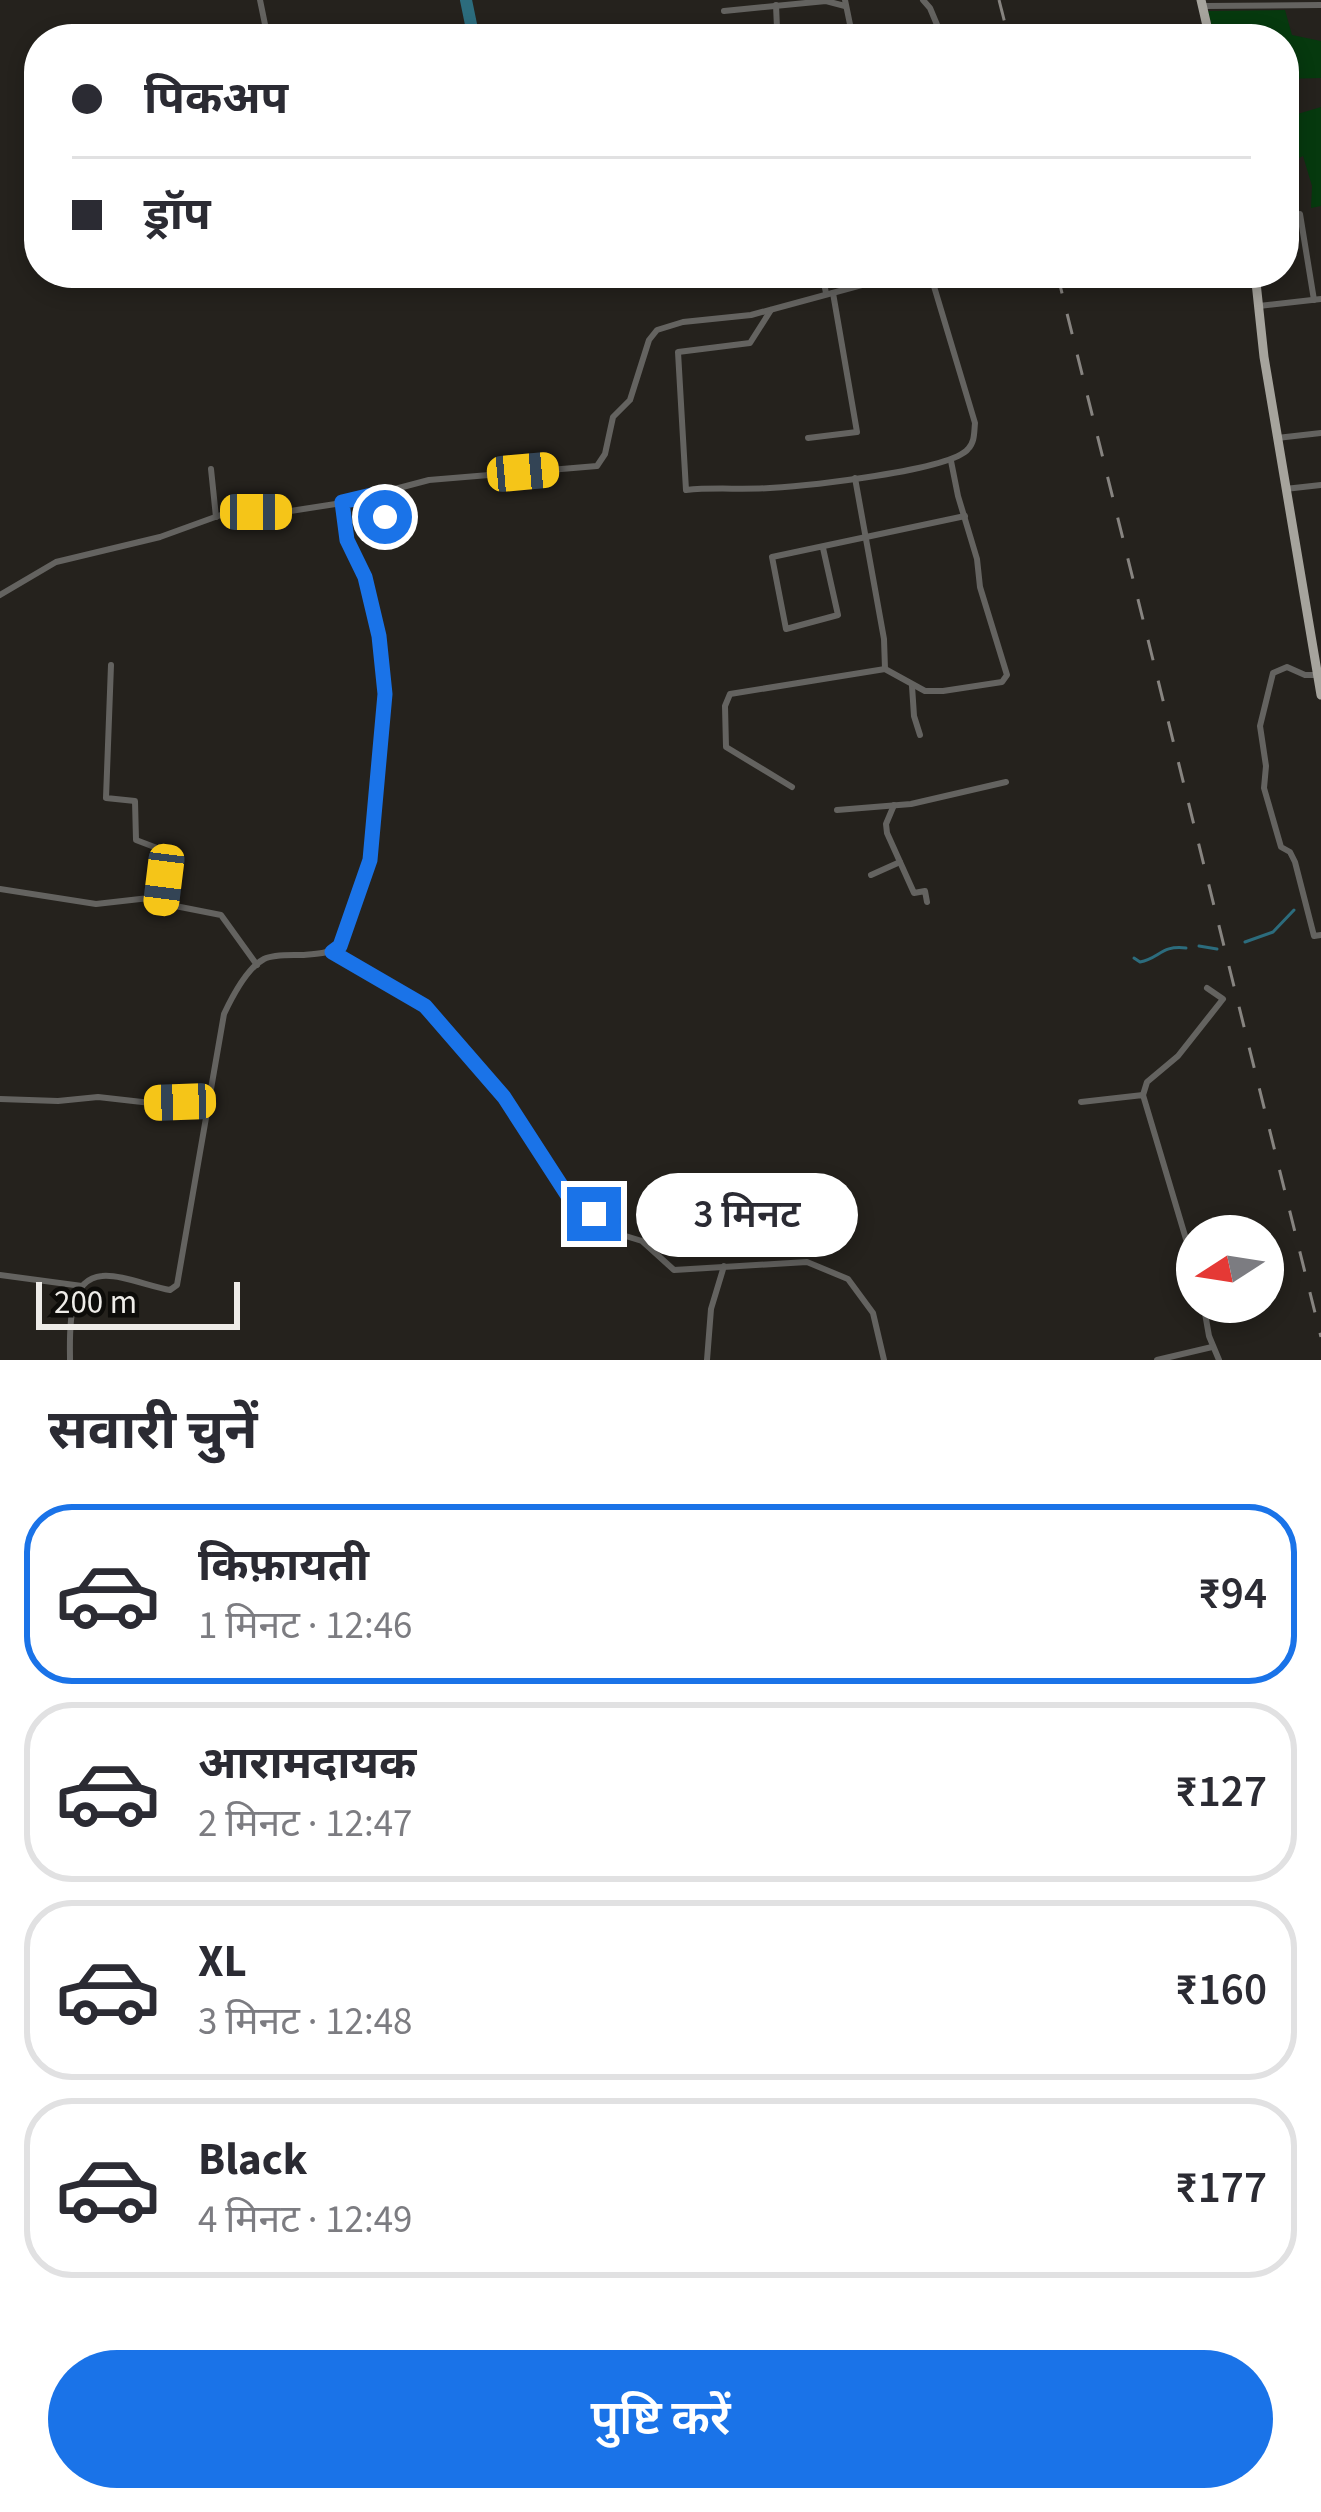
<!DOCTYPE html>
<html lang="hi">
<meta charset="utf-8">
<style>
:root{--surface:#fff;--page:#f2f2f3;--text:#2b2b33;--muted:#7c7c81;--line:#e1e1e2;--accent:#1a73e8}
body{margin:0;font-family:"Source Sans 3","Noto Sans Devanagari",sans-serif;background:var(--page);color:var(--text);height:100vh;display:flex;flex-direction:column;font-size:45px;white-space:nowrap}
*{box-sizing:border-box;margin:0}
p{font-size:39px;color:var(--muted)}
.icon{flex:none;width:66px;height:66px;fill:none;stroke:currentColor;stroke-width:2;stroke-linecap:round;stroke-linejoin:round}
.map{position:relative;height:1360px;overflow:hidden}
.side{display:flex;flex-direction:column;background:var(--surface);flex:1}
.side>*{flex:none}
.top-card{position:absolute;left:24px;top:24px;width:1275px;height:264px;border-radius:48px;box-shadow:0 6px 18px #0003;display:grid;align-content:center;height:264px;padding:0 48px;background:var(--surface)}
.needle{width:78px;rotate:258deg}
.controls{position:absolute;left:1176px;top:1215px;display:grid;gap:24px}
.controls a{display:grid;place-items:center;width:108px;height:108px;border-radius:50%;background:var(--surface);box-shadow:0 6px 18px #0003;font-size:60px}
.scale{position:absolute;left:36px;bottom:30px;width:204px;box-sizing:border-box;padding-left:12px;border:6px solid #eeece8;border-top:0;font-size:33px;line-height:42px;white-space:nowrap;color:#eeece8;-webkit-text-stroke:9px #0d0c09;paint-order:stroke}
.end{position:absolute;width:54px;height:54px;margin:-27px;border:15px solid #1a73e8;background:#fff;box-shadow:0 0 0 6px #fff}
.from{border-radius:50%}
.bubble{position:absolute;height:84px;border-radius:42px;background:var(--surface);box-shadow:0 6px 18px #0003;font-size:39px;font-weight:600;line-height:84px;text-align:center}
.car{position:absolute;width:36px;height:72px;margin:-36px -18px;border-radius:15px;box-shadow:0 0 9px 3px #0007;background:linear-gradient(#f5c518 24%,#345 0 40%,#f5c518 0 76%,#345 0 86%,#f5c518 0)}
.top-card b{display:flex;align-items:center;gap:42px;height:114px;font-size:45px}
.top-card b+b{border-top:3px solid var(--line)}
.top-card i{width:30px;height:30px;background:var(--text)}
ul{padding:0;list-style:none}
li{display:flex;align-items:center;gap:36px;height:180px;margin:0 24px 18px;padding:0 24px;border:6px solid var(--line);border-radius:48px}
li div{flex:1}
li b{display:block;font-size:45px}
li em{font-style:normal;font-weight:600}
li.on{border-color:var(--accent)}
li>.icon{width:108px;height:108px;stroke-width:1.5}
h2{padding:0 48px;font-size:54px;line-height:144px}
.button{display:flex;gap:24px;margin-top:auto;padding:24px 48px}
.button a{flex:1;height:138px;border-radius:72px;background:var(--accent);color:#fff;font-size:48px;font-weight:600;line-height:138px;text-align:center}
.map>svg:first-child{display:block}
</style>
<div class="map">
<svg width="1321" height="1360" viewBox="0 0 1321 1360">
<rect width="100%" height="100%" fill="#25221d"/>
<g fill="#06390e">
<path d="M1285,10L1292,35L1321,41V78L1284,79V39H1215L1208,11Z"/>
<path d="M1321,107V206L1311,208L1312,186L1303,156L1295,160L1284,151L1288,130L1284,125V118Z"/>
</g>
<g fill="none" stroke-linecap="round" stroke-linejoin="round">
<g stroke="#2c6c7d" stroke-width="3">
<path d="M1245,942L1273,932L1294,910"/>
<path d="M1199,946L1217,949"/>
<path d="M1134,958L1140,962C1160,958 1161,945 1186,948"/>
</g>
<path stroke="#2c6c7d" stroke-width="12" d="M466,0L474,39"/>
<g stroke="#646360" stroke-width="6">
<path d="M260,0L268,39"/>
<path d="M845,0L853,39"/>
<path d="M923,0L930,8L943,39"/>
<path d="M1205,6L1321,5"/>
<path d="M724,11L826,1L845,6"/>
<path d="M625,39H638"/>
<path d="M680,39L690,35L777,28L776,5"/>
<path d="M1300,214L1314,300"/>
<path d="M822,273L826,293"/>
<path d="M1259,306L1321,299"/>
<path d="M771,310L750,343L678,352L686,490C714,487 742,490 770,488C804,486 950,471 968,449C975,442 974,432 975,423L930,273"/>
<path d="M808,438L857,432L833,293"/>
<path d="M1277,438L1321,433"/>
<path d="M211,469L216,517"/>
<path d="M855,478L884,639L885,669"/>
<path d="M1285,489L1321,485"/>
<path d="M384,492L391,546"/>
<path d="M823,548L838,615L786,629L772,557L965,516"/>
<path d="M0,595L56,562L160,537L229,512H284L342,503L429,480L597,466L605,454L613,417L630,400L649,340L657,330L683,322L751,315L906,273"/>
<path d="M111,665L106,798L135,801L136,840L157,848L167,856L160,903"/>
<path d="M1316,675H1305L1287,667L1273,673L1260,726L1266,766L1264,788L1281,847L1290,852L1295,862L1314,936L1321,935"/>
<path d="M912,686L914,716L920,735"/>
<path d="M792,787L726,747L725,706L730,694L885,669L925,691H943L1002,682L1007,675L980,587L977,559L958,496L951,461"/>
<path d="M894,805L886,824L887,833L914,893L925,891L927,902"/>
<path d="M837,810L911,804L1006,782"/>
<path d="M871,875L900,862"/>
<path d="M0,889L96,904L149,898L160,903L221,915L257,965"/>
<path d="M332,952L425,1006L504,1097L568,1195L619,1234L642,1241L674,1270L807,1262L848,1279L873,1313L884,1360"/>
<path d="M1143,1095L1147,1082L1178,1056L1223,999L1207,988"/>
<path d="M0,1099L58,1101L98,1097L151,1103L209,1102"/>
<path d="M1081,1102L1143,1095L1197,1276"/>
<path d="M0,1275L82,1286"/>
<path d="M1203,1302L1209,1336L1219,1360"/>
<path d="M70,1360C70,1334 66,1279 102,1276C120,1274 151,1287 170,1290L177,1285L224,1014C232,997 247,968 264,959C274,954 291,955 302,955C316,954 328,954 340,946L370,860L385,694L379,636L365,577L347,540L342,503"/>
<path d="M707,1360L711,1309L724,1266"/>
<path d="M1157,1360L1212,1347"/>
</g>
<g stroke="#a6a49d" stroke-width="9">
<path d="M1201,0L1210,39"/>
<path d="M1255,273L1264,357L1321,695"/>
</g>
<g stroke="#878480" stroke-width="3" stroke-dasharray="21 21" stroke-linecap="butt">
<path d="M999,0L1009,39"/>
<path d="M1057,273L1321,1337"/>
</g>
</g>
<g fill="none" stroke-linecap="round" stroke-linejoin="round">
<path stroke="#1a73e8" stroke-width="15" d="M385,517L384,492L342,502L347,540L365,577L379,636L385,694L370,860L340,946L332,952L425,1006L504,1097L568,1196L594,1214"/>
</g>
</svg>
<div class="controls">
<a><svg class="needle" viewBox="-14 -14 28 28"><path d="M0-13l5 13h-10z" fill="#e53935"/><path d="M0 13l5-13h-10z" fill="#7c7c81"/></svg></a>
</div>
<div class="scale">200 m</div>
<i class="end from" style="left:385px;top:517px"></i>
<i class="end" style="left:594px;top:1214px"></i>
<div class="bubble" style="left:636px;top:1173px;width:222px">3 मिनट</div>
<i class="car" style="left:523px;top:472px;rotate:85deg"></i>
<i class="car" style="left:256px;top:512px;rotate:90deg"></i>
<i class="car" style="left:164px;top:880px;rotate:187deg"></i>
<i class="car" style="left:180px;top:1102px;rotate:268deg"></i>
<div class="top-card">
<b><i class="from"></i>पिकअप</b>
<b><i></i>ड्रॉप</b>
</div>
</div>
<section class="side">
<h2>सवारी चुनें</h2>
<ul>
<li class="on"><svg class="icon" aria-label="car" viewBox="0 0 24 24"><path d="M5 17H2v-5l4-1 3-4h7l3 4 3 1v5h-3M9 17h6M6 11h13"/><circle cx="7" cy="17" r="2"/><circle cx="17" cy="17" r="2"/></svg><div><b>किफ़ायती</b><p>1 मिनट · 12:46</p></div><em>₹94</em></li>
<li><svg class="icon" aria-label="car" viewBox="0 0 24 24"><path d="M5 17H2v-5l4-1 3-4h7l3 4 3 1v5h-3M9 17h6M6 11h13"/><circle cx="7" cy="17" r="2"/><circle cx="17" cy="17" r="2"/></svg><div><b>आरामदायक</b><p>2 मिनट · 12:47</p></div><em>₹127</em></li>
<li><svg class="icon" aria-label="car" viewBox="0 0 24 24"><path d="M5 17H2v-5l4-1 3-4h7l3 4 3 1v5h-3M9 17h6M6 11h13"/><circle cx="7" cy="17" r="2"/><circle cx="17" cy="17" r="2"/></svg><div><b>XL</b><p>3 मिनट · 12:48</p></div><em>₹160</em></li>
<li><svg class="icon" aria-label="car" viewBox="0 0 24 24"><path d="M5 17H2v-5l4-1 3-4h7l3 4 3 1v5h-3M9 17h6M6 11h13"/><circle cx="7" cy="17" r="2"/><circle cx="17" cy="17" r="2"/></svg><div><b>Black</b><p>4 मिनट · 12:49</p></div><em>₹177</em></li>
</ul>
<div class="button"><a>पुष्टि करें</a></div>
</section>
